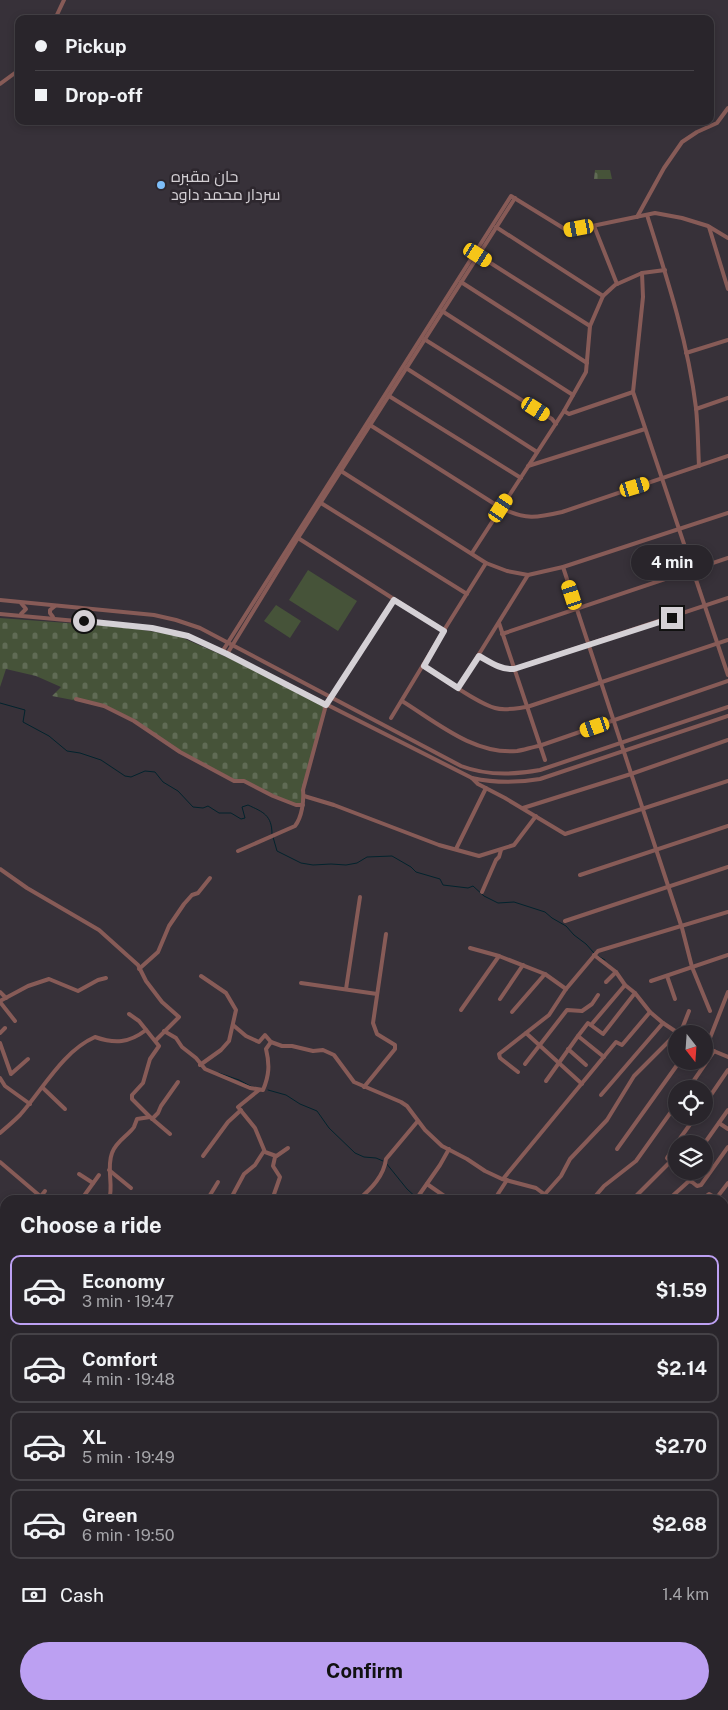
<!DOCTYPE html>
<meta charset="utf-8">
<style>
:root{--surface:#29252b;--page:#353137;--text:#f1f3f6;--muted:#a5a5a9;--line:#454247;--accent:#bca0f2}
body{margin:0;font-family:"Public Sans",Cairo,sans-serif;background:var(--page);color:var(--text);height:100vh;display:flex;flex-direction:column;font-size:19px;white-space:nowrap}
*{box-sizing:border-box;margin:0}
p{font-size:16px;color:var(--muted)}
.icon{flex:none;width:28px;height:28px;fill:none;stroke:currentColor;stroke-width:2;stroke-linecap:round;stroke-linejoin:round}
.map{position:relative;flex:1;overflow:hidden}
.drawer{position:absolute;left:0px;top:1195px;width:729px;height:515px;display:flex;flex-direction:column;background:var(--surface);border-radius:15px 15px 0 0;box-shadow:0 2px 8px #0003,0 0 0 1px var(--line)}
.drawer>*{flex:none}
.guide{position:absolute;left:15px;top:15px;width:699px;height:110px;border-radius:10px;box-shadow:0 2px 8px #0003,0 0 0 1px var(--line);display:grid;align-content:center;height:110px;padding:0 20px;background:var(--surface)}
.needle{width:32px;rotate:163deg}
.fabs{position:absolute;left:668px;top:1025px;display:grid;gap:10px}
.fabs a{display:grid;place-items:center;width:45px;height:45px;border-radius:50%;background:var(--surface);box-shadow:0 2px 8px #0003,0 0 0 1px var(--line);font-size:25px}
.end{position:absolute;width:22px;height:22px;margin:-11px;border:6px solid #d4d0d5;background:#111;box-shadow:0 0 0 2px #111}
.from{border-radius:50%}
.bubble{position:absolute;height:35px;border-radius:18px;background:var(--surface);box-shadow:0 2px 8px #0003,0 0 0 1px var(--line);font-size:16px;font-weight:700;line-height:35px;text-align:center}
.car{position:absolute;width:15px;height:30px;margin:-15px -8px;border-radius:6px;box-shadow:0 0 4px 1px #0007;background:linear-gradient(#f5c518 24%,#345 0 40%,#f5c518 0 76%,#345 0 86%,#f5c518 0)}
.guide b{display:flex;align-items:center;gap:18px;height:48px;font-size:19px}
.guide b+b{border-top:1px solid var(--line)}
.guide i{width:12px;height:12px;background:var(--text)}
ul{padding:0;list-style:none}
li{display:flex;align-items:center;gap:15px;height:70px;margin:0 10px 8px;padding:0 10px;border:2px solid var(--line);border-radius:10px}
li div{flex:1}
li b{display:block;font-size:19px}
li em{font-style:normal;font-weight:700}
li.on{border-color:var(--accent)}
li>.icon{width:45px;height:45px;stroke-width:1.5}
h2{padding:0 20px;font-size:22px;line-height:60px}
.pay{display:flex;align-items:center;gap:12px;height:55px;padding:0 20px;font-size:19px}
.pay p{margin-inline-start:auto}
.action{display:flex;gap:10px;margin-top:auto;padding:10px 20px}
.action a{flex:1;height:58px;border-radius:30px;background:var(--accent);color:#111;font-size:20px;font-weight:700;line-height:58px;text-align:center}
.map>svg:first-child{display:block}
</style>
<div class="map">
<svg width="728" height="1710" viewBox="0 0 728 1710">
<defs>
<pattern id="cemetery-stones" width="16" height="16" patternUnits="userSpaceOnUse" patternTransform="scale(1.25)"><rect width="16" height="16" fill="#465339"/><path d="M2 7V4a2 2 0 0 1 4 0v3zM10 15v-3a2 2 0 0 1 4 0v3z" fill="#606b55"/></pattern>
</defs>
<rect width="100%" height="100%" fill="#373139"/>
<g fill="url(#cemetery-stones)">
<path d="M595,170H610L612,179H594Z"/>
<path d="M0,618L122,627L176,635L224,656L326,705L303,790V805H296L244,781H234L180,752L157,735L104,706L52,696L61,687L36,676L6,669L0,687Z"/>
</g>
<g fill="#465339">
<path d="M308,570L357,601L338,631L289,600Z"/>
<path d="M276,605L301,621L290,638L264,621Z"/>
</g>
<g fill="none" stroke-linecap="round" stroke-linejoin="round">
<g stroke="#02232d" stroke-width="1">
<path d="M0,703L25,710L23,722L49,736L67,751L80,753L101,760L125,776L131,777L145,771L155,772L163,782L178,791L193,807L203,808L208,806L219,813H231L241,819L245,818L242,807L248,805C263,812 272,815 272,834"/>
<path d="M273,837L277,851L301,863L313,865L331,864L346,865L357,863L367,857L392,856L411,867L416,872L440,879L443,885L468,888L473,886L484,896L498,903L514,902L545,912L552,918L566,926L574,935L586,944L594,953"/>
<path d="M598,956L605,960"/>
<path d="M219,1073L239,1080L252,1087"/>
<path d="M268,1090L286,1095L300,1104L317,1111L329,1128L355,1153L364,1157L376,1158L383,1161"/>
<path d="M386,1163L407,1189L419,1200"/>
</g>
<g stroke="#875b57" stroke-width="4">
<path d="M55,19L64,0"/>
<path d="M0,84L19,70"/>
<path d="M647,215C667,278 688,342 696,408C698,427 698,447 699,466"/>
<path d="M637,217L664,168L682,142L697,132L717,123L728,108"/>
<path d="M594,226L617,284"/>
<path d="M496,227L603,296"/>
<path d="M709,227L728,289"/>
<path d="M478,255L590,326"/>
<path d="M642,273L643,297L633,392L728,675"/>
<path d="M461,282L587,363"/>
<path d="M442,311L573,395"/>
<path d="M424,339L552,419L556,424"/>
<path d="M686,353L728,340"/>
<path d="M406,368L537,452"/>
<path d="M389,396L521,478"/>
<path d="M696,409L728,398"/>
<path d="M564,411L569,414L633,392"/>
<path d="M370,425L501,508C526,520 536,518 562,512L728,456"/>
<path d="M528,466L645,429"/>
<path d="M341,471L486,563L507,571L528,575L563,567L728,513"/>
<path d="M321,503L467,594"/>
<path d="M298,538L444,631"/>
<path d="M472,553L564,411L586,372L590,326L603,296L615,285L642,273L665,270"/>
<path d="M563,567L682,928L692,967L710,1011"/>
<path d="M0,600L154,615L176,620L200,628L461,766C487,776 513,775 540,770L728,707"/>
<path d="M0,614L153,628L188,636L227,654L472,778C495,783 517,783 540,779L728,716"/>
<path d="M21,614L26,609L21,603"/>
<path d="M53,617L50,613V610L55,606"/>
<path d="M499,623L545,760"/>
<path d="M502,634L728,558"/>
<path d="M222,652L511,196L568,231L655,213L682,218L708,226L728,238"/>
<path d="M227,654L298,538L515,198"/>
<path d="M479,656C490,662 501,670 514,669L728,598"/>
<path d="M423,666C442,677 476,703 495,708C505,711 517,708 527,707L728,640"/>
<path d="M458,688L528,575"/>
<path d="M76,699L104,706L134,721L180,752L234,781H244L273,796L296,805H303"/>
<path d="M402,701C436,722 474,755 517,751C524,750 532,747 539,746L728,681"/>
<path d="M391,718L446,627L486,563"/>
<path d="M472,778L478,784L505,798L565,834L728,781"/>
<path d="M304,796L334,805L439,845L479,856L514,845L536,816"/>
<path d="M523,808L631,774L728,740"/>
<path d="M456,849L486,788"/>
<path d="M238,851L295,826C302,817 304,801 303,790L326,705L394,600"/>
<path d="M0,869L27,888L99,930L138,965L146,981L162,1002L179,1017L156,1040"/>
<path d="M580,875L728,826"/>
<path d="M482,892L496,860L499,857L501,850"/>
<path d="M565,921L728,867"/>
<path d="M470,948L499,956L545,974L566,989"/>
<path d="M594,955L616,972L625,985L635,993L650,1012L663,1023L678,1033"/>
<path d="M139,969L158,952L169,926L184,904L192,895L198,893L210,878"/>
<path d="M667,976L675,999"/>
<path d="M651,981L728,955"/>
<path d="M606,982L616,972"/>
<path d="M301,983L377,994"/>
<path d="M346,989L360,897"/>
<path d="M0,992L6,998"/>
<path d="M500,999L523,965"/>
<path d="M0,1001L28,986L49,979L78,991L98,980L106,978"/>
<path d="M0,1002L15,1021"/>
<path d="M461,1010L499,956"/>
<path d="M512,1012L545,974"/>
<path d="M129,1014L139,1021L159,1046L150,1059L143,1083L132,1095V1099L150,1117L170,1134"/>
<path d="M233,1025L246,1036L259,1042L265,1035L271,1042L282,1046H292L313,1051L323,1050L334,1055L354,1082L401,1102L407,1106L425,1130L442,1146L467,1159L485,1171L502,1179L536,1188L552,1200"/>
<path d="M591,1025L625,985"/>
<path d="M164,1031L176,1038L182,1047L196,1058L205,1069L250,1088L263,1090C269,1076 270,1065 266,1049L271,1042"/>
<path d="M0,1033L5,1028"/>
<path d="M526,1033L582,1084"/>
<path d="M680,1034L689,1011"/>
<path d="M578,1036L588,1023L603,1034L635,993"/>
<path d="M0,1043L11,1074L28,1059"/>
<path d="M704,1047L728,1057"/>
<path d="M706,1048L728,992"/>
<path d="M568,1049L586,1065"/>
<path d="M525,1064L567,1010L582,1011L592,1004L598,995"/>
<path d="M200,1065L221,1050L229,1041L236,1010L226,993L201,976"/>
<path d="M518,1072L500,1058L499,1054L549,1015L566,989L598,951L728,912"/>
<path d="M0,1078L5,1086L30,1104"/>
<path d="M546,1081L578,1036L604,1057"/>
<path d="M364,1087L395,1049V1045L377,1034L373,1023L386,934"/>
<path d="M43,1088L65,1109"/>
<path d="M688,1089L714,1051"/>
<path d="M259,1090L238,1107L255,1128L265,1152L276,1156"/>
<path d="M601,1095L663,1023"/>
<path d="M704,1105L728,1070"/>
<path d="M152,1119L158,1113L161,1106L178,1082"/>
<path d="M719,1123L728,1129"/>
<path d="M0,1133C7,1127 14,1121 20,1115C43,1089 63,1051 95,1037C115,1044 129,1043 146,1030"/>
<path d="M676,1144L696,1116"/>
<path d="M676,1144L667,1158L676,1167"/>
<path d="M704,1144L728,1110"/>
<path d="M617,1149L680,1061"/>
<path d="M203,1156L228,1122L241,1110"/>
<path d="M0,1162L40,1196"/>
<path d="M109,1170L131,1188"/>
<path d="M681,1171L690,1180"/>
<path d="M79,1174L93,1183"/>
<path d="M503,1179L616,1042L622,1045L650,1012"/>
<path d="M427,1184L450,1200"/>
<path d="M545,1194L561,1176L570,1159L607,1120L634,1076L676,1034"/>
<path d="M73,1197L77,1200"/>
<path d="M417,1198L440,1165L449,1149"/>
<path d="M38,1200L45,1191"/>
<path d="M81,1200L99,1175"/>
<path d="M109,1200C114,1185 106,1169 112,1153C116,1141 129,1135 134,1127C135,1124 136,1122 137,1119L150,1117"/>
<path d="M207,1200L218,1182"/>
<path d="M230,1200L244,1174L255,1165L264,1151"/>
<path d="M272,1200L280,1177L273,1166L275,1157L288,1148"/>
<path d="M358,1200C371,1189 384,1176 386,1159L417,1122"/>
<path d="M494,1200L507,1180"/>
<path d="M592,1200L604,1186L636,1161L676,1105"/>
<path d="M632,1200L670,1162"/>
<path d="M668,1200L689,1181L692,1182L697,1186L701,1185L728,1147"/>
<path d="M701,1200L709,1194L716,1198"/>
<path d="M715,1200L728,1183"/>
<path d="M724,1224L728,1229"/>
<path d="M724,1235L728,1232"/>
<path d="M0,1246L5,1242"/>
<path d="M724,1260L728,1257"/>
<path d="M0,1262L5,1268"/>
<path d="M724,1285L728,1283"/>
<path d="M0,1300L5,1298"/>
<path d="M724,1328L728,1327"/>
<path d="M0,1335L5,1340"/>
<path d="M724,1351L728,1350"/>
<path d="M724,1389L728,1411"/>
<path d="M724,1447L728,1446"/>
<path d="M724,1462L728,1474"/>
<path d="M0,1464L5,1472"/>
<path d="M724,1487L728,1495"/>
<path d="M0,1489L5,1486"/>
<path d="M724,1539L728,1546"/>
<path d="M724,1587L728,1593"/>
<path d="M0,1589L5,1587"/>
<path d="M724,1629L728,1635"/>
<path d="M724,1669L728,1674"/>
<path d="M1,1703L4,1710"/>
<path d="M27,1705L28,1710"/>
<path d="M189,1705V1710"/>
<path d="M476,1705L477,1710"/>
<path d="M676,1705L677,1710"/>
<path d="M692,1705V1710"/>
<path d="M250,1710L273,1705"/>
<path d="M617,1710L618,1709"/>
<path d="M721,1710L728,1705"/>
</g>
</g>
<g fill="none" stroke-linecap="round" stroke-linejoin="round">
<path stroke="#d4d0d5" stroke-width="6" d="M84,621L152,628L188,636L227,654L326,705L394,600L444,631L424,666L458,688L479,656C490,662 501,670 514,669L672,618"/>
</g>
<circle fill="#7dbef9" stroke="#2d272e" stroke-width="2" cx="161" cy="185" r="5"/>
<g text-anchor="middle" stroke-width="5" stroke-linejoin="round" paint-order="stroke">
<g font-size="16" fill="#d4d0d5" stroke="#2d272e" text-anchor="start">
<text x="171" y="182">حان مقبره<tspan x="171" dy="18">سردار محمد داود</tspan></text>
</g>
</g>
</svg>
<div class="fabs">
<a><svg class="needle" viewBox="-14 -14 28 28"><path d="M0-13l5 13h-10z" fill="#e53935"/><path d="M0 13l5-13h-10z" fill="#a5a5a9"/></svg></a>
<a><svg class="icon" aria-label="locate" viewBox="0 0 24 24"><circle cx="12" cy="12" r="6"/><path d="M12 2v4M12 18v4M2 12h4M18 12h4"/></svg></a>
<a><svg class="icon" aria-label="layers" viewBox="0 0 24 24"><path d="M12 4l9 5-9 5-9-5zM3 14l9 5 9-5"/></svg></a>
</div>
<i class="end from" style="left:84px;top:621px"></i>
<i class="end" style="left:672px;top:618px"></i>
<div class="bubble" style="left:631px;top:545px;width:82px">4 min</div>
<i class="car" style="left:579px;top:228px;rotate:260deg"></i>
<i class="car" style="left:478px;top:255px;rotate:122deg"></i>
<i class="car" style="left:536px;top:409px;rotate:122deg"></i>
<i class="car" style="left:635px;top:487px;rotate:73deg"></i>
<i class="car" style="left:501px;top:508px;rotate:33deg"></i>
<i class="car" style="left:572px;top:595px;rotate:342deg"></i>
<i class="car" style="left:595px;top:727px;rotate:251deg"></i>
<div class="guide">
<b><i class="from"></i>Pickup</b>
<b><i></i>Drop-off</b>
</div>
<section class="drawer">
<h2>Choose a ride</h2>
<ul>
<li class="on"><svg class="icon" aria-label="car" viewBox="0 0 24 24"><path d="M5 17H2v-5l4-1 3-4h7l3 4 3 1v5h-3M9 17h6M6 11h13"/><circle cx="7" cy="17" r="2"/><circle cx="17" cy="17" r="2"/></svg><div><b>Economy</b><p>3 min · 19:47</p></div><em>$1.59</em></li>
<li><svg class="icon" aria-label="car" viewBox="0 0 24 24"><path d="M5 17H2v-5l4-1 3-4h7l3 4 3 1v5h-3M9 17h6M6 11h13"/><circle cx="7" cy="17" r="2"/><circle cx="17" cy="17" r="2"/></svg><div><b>Comfort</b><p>4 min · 19:48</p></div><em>$2.14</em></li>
<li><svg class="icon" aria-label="car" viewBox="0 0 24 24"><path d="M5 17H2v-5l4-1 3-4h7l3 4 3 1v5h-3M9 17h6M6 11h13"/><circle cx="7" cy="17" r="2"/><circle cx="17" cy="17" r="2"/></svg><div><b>XL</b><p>5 min · 19:49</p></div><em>$2.70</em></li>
<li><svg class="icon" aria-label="car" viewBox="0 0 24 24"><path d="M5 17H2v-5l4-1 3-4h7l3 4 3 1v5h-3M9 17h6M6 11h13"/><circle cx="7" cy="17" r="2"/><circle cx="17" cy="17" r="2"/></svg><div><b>Green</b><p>6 min · 19:50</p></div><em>$2.68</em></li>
</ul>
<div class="pay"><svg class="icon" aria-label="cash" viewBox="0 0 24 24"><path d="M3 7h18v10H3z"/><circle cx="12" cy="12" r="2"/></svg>Cash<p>1.4 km</p></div>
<div class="action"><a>Confirm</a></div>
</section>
</div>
